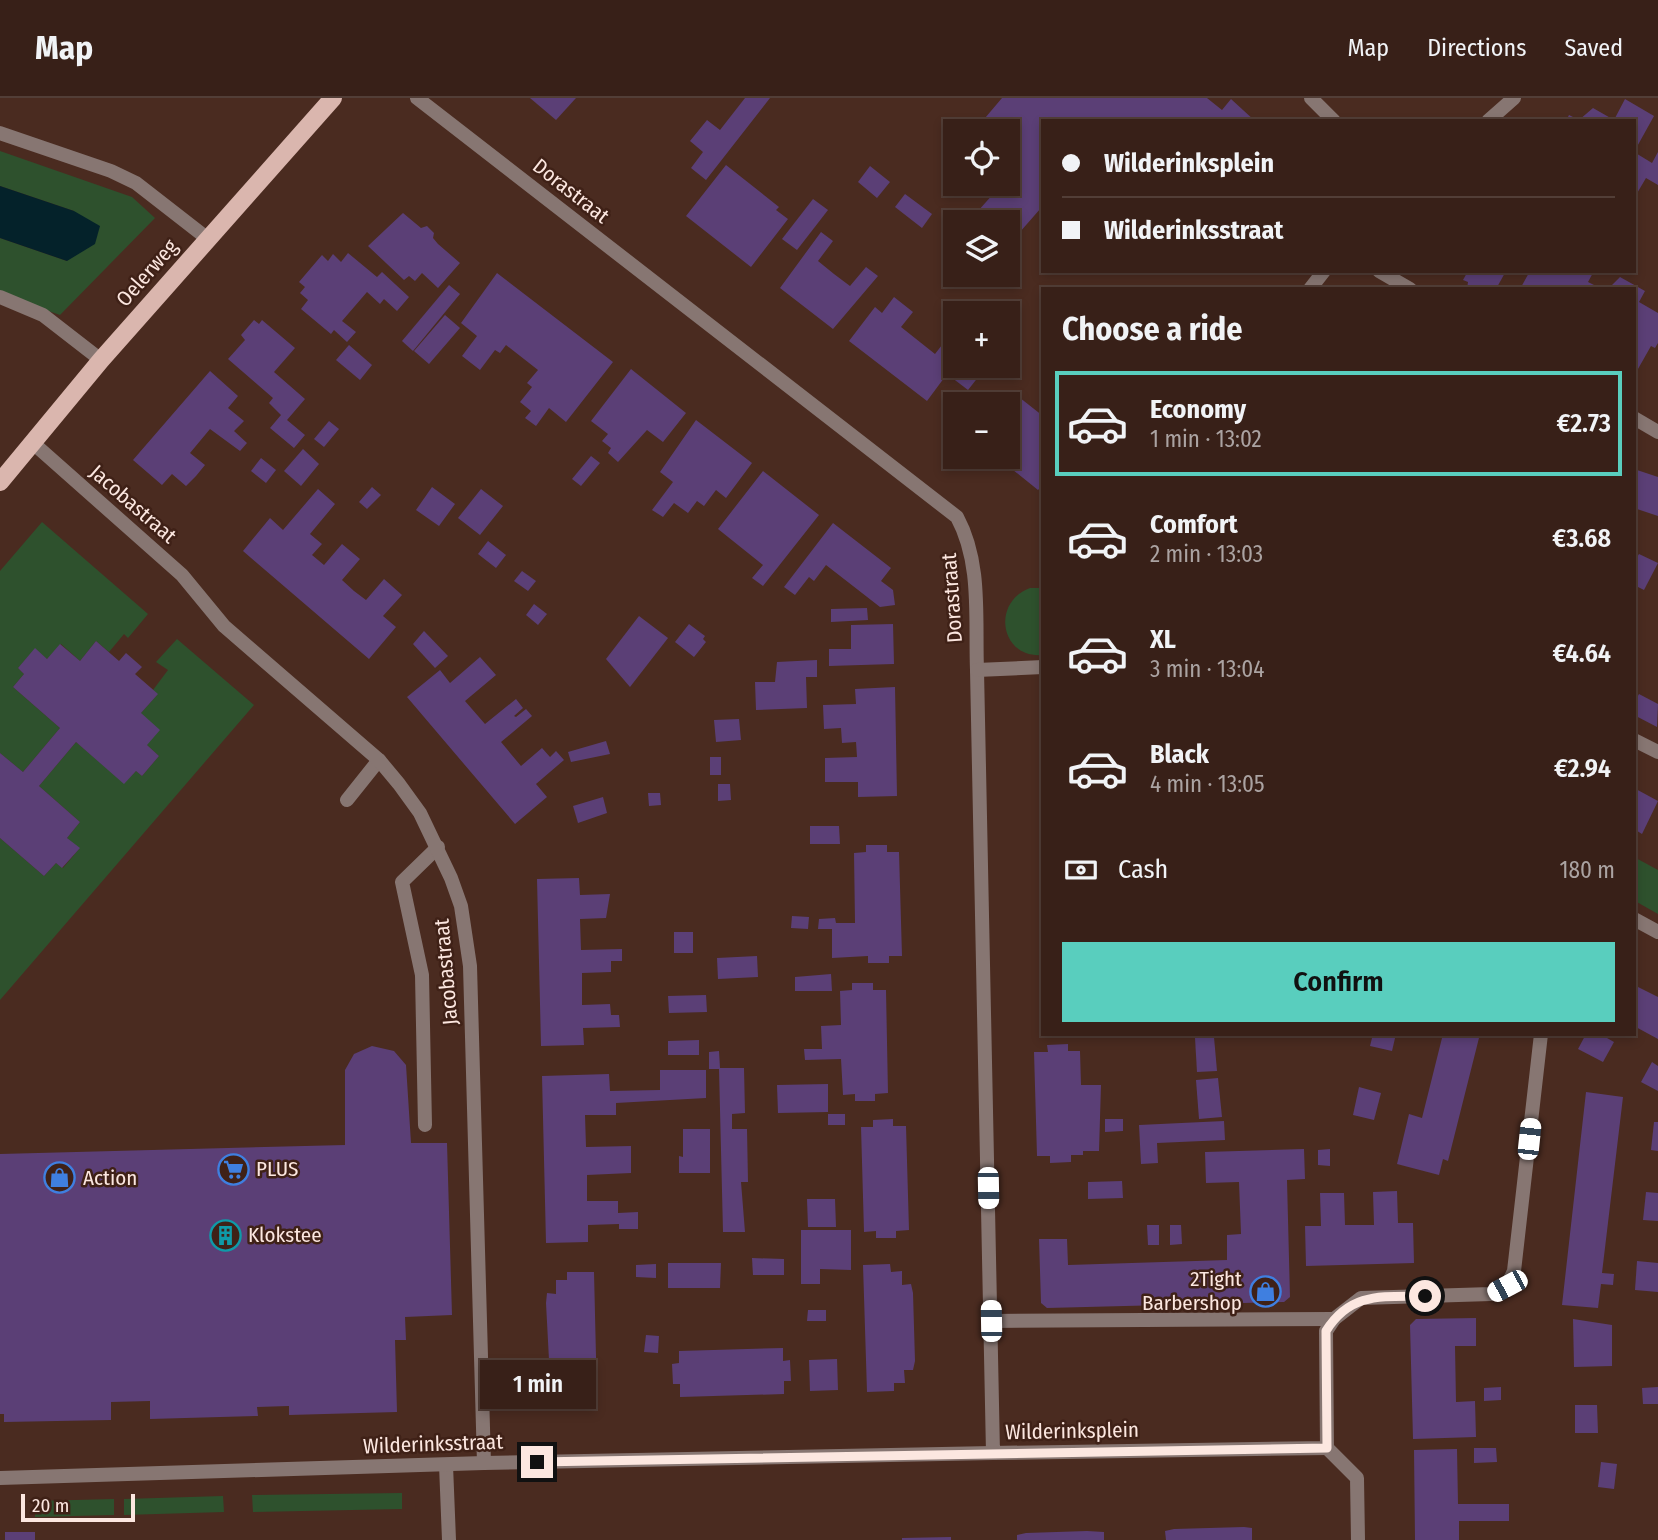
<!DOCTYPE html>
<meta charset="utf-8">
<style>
:root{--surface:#382018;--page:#432d25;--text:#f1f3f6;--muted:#aba3a2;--line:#523e37;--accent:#59cebe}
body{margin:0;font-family:"Fira Sans Condensed",sans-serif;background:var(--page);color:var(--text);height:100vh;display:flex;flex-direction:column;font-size:26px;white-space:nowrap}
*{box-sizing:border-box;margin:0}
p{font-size:23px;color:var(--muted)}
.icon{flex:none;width:38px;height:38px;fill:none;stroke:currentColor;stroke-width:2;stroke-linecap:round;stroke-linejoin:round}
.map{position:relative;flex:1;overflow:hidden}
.panel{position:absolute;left:1041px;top:189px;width:595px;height:749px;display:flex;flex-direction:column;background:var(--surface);border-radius:0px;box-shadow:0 4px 10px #0003,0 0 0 2px var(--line)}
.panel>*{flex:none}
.banner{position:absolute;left:1041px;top:21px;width:595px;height:154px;border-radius:0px;box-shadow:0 4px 10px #0003,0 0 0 2px var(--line);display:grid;align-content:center;height:154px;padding:0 21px;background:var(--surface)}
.tools{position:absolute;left:943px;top:21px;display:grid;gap:14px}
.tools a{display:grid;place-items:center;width:77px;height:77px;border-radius:0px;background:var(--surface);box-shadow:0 4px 10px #0003,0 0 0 2px var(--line);font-size:35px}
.scale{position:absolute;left:21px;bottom:18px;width:114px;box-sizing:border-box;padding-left:7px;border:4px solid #fce7e0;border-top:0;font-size:19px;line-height:24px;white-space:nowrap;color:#fce7e0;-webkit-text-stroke:5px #3f2117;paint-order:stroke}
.end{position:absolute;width:32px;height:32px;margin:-16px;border:9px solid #fce7e0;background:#111;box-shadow:0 0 0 4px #111}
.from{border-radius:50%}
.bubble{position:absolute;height:49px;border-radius:0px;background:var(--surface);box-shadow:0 4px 10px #0003,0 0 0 2px var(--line);font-size:23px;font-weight:600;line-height:49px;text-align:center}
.car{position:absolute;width:21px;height:42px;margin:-21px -10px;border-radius:9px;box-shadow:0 0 5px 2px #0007;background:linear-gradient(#fff 24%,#345 0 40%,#fff 0 76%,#345 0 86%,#fff 0)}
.banner b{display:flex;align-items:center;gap:24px;height:66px;font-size:26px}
.banner b+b{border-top:2px solid var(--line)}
.banner i{width:18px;height:18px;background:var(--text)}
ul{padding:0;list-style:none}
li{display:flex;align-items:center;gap:21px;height:105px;margin:0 14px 10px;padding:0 7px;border:4px solid transparent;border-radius:0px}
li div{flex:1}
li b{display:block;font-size:26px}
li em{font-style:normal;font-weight:600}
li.on{border-color:var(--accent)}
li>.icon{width:63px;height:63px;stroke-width:1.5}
h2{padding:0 21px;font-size:32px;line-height:84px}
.pay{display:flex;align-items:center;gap:18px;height:77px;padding:0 21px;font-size:26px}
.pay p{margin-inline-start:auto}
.cta{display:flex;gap:14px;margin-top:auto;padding:14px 21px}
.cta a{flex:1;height:80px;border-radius:0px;background:var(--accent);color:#111;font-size:28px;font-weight:600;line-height:80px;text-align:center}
header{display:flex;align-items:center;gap:42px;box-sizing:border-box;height:98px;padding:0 35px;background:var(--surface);border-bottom:2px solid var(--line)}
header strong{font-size:33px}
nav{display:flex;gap:38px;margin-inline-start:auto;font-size:24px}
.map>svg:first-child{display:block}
</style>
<header>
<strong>Map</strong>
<nav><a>Map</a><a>Directions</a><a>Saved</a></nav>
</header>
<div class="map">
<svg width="1658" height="1442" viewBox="0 0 1658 1442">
<rect width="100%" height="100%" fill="#4a2b20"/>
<g fill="#2e512d">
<path d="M0,53L132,99L155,120L60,217L0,196V140L67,163L74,113L0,88Z"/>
<path d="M42,424L148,516L128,540L124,536L109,554L96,543L80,563L61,546L47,561L35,551L18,570L24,576L13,589L60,630L23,674L0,655V473Z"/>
<path d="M1030,490H1043V557C1000,561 991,504 1030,490Z"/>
<path d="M177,541L254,607L0,902V740L44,778L56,765L63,770L79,751L67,740L80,724L39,688L76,644L124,685L136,673L142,678L159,658L147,647L141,615L157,597L153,592L168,572L156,564Z"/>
<path d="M1634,759L1658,772V816L1635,803Z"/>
<path d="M402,1395V1411L253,1414L252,1397Z"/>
<path d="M223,1398L224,1414L124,1417V1401Z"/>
<path d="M114,1401V1417L35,1419V1403Z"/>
</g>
<path fill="#04222a" d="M0,88L74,113L100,128L95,146L67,163L0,140Z"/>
<g fill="#5b3f76">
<path d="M530,0H576L556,22Z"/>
<path d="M745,0H770L706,82L691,70L703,54L690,43L707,22L720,32Z"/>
<path d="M1002,0H1207L1222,12L1231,1L1255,23H1043V112L1041,110L1012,143L1008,139V124H990L978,113L994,95L983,86H1008V33H974Z"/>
<path d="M1625,1L1654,18L1634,54V23H1566L1569,17L1579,22L1593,10L1614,22Z"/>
<path d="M1634,54L1652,65L1658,54V87L1646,80L1636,97Z"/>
<path d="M726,67L779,109L776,112L788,121L751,169L686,118Z"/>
<path d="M870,68L890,84L877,100L858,84Z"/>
<path d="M905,96L932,116L922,130L895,109Z"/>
<path d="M813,101L828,112L797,152L782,141Z"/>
<path d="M403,115L421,130L427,128L434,135L433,140L438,146L460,165L438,190L422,175L415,183L409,178L404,182L368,148Z"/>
<path d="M821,134L833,143L818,163L834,176L850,188L866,169L878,178L833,231L780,190Z"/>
<path d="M348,155L377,179L382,174L409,199L397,213L384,201L380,206L367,194L342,223L356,234L347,244L334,232L331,236L301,211L308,202L300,195L305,189L299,184L322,157L328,163L333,156L341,164Z"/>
<path d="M1468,173H1506L1496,191H1467L1468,184L1463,182Z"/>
<path d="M1530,173H1594L1588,184L1602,191H1520Z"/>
<path d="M497,175L613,264L566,324L549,310L536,328L525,320L531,313L520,304L532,289L527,285L538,272L506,247L500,255L495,252L480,272L462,258L477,238L461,225Z"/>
<path d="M1620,179L1645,193L1639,204L1658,215V245L1655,250L1651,248L1634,278V191H1608Z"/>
<path d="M449,187L460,196L413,253L402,243Z"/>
<path d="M894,199L913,214L901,229L935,256L952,234L956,237V268H987L968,292L947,276L927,303L849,243L875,209L882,215Z"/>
<path d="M445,217L460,230L429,266L414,253Z"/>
<path d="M254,222L259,226L262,222L295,250L274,274L305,301L287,322L305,337L294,350L270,330L281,317L269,305L273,300L228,261L245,242L241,237Z"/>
<path d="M349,247L372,267L360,282L336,262Z"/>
<path d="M631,271L686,315L663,344L647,332L618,364L608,355L611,350L602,343L608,336L591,323Z"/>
<path d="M210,273L238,298L228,310L244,323L234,333L247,345L240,353L210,331L190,355L205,367L196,378L186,388L172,376L162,387L133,362Z"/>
<path d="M1015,296L1043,318V393L1040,390L1038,392L997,359H1008V305Z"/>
<path d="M696,322L752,365L726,400L716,392L704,408L697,403L688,415L674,405L663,419L652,412L673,384L660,374Z"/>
<path d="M329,323L339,331L324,349L314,341Z"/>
<path d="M303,351L319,366L301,388L284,373Z"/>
<path d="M591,358L600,365L581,388L572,381Z"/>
<path d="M261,360L276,372L266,385L251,373Z"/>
<path d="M1634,371L1658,379V418L1634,410Z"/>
<path d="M763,373L819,417L763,488L752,480L763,467L718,431Z"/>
<path d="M372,389L381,397L367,411L359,404Z"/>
<path d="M432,389L455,406L439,428L416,412Z"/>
<path d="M318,391L335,406L310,436L322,446L312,457L324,467L342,446L360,461L342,482L354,493L366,502L384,481L402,497L383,518L396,529L369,561L243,453L270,420L283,432Z"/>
<path d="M481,391L503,408L480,437L458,420Z"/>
<path d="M833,425L891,470L881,483L893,492L895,507L880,509L826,467L814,483L809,479L795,497L784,489Z"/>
<path d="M488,443L506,457L496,470L478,456Z"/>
<path d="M1639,456L1658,465L1644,492L1634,487V464Z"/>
<path d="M522,473L536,483L528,493L514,483Z"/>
<path d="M534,506L547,516L538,527L526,517Z"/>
<path d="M867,510L868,522L831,524V511Z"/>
<path d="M639,518L668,540L630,589L606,561Z"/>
<path d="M689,526L705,538L703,541L706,544L694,559L675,544Z"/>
<path d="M893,526L894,566L829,568V551H851V527Z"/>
<path d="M424,533L448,558L435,570L413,546Z"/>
<path d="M96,543L119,563L126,555L142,569L135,576L158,596L141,615L160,632L147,647L159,658L142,678L136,673L124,686L76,644L39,688L80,724L67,740L80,750L62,770L56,765L44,778L0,740V655L23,674L60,630L13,589L24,576L18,570L35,550L47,561L60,546L80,563Z"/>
<path d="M480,559L496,577L465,603L485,626L516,601L523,610L514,618L516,619L526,611L532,618L501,644L521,668L542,650L550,659L556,653L564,662L536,686L547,699L515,726L407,599L440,572L450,585Z"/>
<path d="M817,562V579H806L807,610L756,612L755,584H775L777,564Z"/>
<path d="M895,589L897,698L858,699V684H825V660L857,659L856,644L842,645L841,630L824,631L823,607L856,606L855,591Z"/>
<path d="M1639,596L1658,606L1657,629L1634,617V605Z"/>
<path d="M739,621L741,642L716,644L714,622Z"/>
<path d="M606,643L610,656L571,664L568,654Z"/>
<rect x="710" y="659" width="11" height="18"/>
<path d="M718,686H730L731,702L718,703Z"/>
<path d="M1634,690L1658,703L1642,736L1634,731Z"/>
<path d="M648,695H660L661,707L649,708Z"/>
<path d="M603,699L607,715L578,725L573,708Z"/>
<path d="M810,728H839L840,746H810Z"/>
<path d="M866,747H887V754H899L902,858H889V865H868V858L832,860V831H818L819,821L835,820L836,825H855L854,755L866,754Z"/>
<path d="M579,780L580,797L610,796L606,820L580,821L581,852L622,851V863H611V874L582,875V907L610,906L611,917H619L620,929L583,930L584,947L541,948L537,781Z"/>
<path d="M792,818L809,819L808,831L791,830Z"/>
<rect x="674" y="834" width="19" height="21"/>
<path d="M757,858L758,879L718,881L717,860Z"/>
<path d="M831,876L832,893H795V879Z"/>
<path d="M852,885H873V892H886L888,995L875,996V1003H855V996L843,997L841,961L805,962L804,951H822L821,928L841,927L840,893L852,892Z"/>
<path d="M1634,887L1658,899V941L1634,928Z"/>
<path d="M706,897L707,914L669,915L668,898Z"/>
<path d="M1373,936H1396L1392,953L1370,948Z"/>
<path d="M1443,936H1480L1448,1063L1443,1061L1439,1077L1397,1066L1409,1016L1422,1020Z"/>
<path d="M1586,936H1600L1614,944L1603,964L1578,951Z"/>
<path d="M1214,939L1217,973L1197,974L1195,940Z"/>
<path d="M699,942V957H668V943Z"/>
<path d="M1068,946V953H1080L1081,987H1101L1099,1053H1083V1057H1071V1064L1050,1065V1058H1037L1034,954H1048L1047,947Z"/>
<path d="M372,948L394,953L406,967L411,1045H447L452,1217L405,1219L406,1242H395L397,1314L289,1317V1308L257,1309L258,1318L150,1321V1303L111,1304V1322L4,1324V1316H0V1056L345,1047V972L354,956Z"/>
<path d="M719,953L720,970H744L745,1015L732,1016V1031H747L748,1084H741L745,1134H723L719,971H709V954Z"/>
<path d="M1652,964L1658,968V993L1641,984Z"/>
<path d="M660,972H706V1000L616,1005V1017H585L586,1049L631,1048V1075L587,1077V1103H618V1115L638,1114V1131H619V1126L588,1127V1144L546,1145L542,978L609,976L610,993L660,992Z"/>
<path d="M1218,980L1222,1019L1199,1021L1196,982Z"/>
<path d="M828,986V1014L778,1015L777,987Z"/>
<path d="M1359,989L1381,995L1374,1022L1353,1017Z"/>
<path d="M1586,994L1623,999L1602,1175L1614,1176L1613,1187L1601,1186L1598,1210L1562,1207Z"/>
<rect x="828" y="1016" width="17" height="11"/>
<path d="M893,1021V1028H906L909,1132L896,1133V1140H876V1133L864,1134L861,1029H873V1022Z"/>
<path d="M1105,1021H1123V1033L1105,1034Z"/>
<path d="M1224,1023L1225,1042L1157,1045L1158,1065L1141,1066L1139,1027Z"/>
<path d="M1654,1024H1658V1053L1651,1052Z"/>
<path d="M683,1031H710V1075H679V1058L683,1059Z"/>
<path d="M1304,1051L1305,1081L1287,1082L1290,1199L1284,1204L1047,1210L1041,1205L1039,1141H1067L1068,1167L1227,1162V1137L1241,1136L1239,1084L1206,1085L1205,1054Z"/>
<path d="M1330,1051V1068L1318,1067V1052Z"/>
<path d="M1122,1083L1123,1100L1088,1101V1084Z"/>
<path d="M1397,1093L1398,1125H1413L1414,1165L1306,1168L1305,1128H1321L1320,1095H1344L1345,1127H1374L1373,1094Z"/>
<path d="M1646,1094L1658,1095V1123L1643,1122Z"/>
<path d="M807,1101H835L836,1129H808Z"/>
<path d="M1147,1127H1159V1147H1148Z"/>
<path d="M1170,1127H1181L1182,1146L1170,1147Z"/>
<path d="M801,1132H851V1172L820,1171V1186H801Z"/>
<path d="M752,1160L784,1161V1177H753Z"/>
<path d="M1637,1163L1658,1165V1194L1635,1192Z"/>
<path d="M668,1165H721L720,1190H668Z"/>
<path d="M656,1166V1180L636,1179V1167Z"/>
<path d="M890,1166L891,1174L902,1173V1187L911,1186L913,1195L915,1263L913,1272H904L905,1285H894V1293L867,1294L863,1167Z"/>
<path d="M567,1174H594L597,1301H570V1294H559V1281H550L546,1205L547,1195L556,1196V1182H567Z"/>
<path d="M808,1212H826V1223H807Z"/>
<path d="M1476,1220V1248H1455L1456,1304L1475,1303L1476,1339L1413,1341L1410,1227L1416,1221Z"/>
<path d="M1573,1221L1612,1227V1268L1574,1269Z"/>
<path d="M646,1237L659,1238L658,1255L644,1254Z"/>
<path d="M783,1250V1263L790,1262L791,1283H784V1296L680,1299V1286H673L672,1266L679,1265V1253Z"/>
<path d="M837,1261L838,1292L810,1293L809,1262Z"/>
<path d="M1501,1289V1302L1484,1303V1290Z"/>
<path d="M1658,1289V1306H1643L1642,1290Z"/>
<path d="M1575,1307H1597L1598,1335H1575Z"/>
<path d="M1474,1350H1496L1497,1364L1474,1365Z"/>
<path d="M1457,1351L1458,1406H1509V1423H1459V1442H1415L1414,1352Z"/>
<path d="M1601,1364L1617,1366L1614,1391L1598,1389Z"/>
<path d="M1244,1429L1252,1430V1442H1166L1165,1433L1174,1431Z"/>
<path d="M1087,1433L1104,1434V1442H1017V1437L1026,1435Z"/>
<rect x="5" y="1434" width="30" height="8"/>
<path d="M951,1439V1442H902V1440Z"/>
</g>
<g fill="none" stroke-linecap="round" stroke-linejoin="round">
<g stroke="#877672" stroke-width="14">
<path d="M1311,0L1334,23"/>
<path d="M347,702L379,662"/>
<path d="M425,1027L422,877L402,784L438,749"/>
</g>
<g stroke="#877672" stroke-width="14">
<path d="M417,0L957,419C982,465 975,521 977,572L993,1355L1327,1350L1326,1233L1334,1221L1361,1200L1491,1196L1507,1188L1514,1173L1541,936"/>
<path d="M1488,23L1514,0"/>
<path d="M0,35L111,73L136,85L208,141"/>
<path d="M1379,173L1410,191"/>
<path d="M1310,191L1324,173"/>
<path d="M0,199L43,217L101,262"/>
<path d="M1634,320L1658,334"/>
<path d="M33,345L182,477L224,528L379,662L399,686L420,715L451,780L461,808L470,868L484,1365"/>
<path d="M977,572L1043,569"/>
<path d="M1634,642L1658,654"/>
<path d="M1634,821L1658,834"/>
<path d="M991,1223L1334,1221"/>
<path d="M1327,1350L1357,1380L1358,1442"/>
<path d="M446,1367L449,1442"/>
<path d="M0,1380L484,1365L993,1355"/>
</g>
<path stroke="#dab6ae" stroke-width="18" d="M0,384L101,262L333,0"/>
</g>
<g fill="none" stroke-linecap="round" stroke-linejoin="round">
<path stroke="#fce7e0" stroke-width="9" d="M537,1364L1327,1350L1326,1233C1351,1193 1384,1199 1425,1198"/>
</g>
<defs>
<symbol id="supermarket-ring" viewBox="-11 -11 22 22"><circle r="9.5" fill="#3f2117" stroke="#3f7fe0" stroke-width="1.5"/><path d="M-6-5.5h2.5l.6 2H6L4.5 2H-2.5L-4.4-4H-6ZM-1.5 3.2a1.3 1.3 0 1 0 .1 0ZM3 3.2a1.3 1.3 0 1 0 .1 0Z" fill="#3f7fe0"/></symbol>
<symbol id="shop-ring" viewBox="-11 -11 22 22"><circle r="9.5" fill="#3f2117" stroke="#3f7fe0" stroke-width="1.5"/><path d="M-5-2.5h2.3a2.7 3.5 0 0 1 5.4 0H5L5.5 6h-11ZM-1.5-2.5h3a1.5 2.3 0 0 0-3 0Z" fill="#3f7fe0"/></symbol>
<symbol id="building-ring" viewBox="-11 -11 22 22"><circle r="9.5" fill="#3f2117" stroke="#0f9aa8" stroke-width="1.5"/><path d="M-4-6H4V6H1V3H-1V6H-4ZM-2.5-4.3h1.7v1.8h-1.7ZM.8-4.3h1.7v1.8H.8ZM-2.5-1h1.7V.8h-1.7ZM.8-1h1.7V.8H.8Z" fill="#0f9aa8"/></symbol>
</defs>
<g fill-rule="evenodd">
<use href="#supermarket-ring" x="216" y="1054" width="35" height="35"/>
<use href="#shop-ring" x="42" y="1062" width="35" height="35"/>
<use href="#building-ring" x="208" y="1120" width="35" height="35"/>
<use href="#shop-ring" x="1248" y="1176" width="35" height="35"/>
</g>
<g text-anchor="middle" stroke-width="5" stroke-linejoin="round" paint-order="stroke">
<g font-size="21" fill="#fce7e0" stroke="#3f2117">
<text transform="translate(571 93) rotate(38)" y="7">Dorastraat</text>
<text transform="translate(147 175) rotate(-49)" y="7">Oelerweg</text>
<text transform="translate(133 406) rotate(41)" y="7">Jacobastraat</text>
<text transform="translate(952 500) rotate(-94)" y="7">Dorastraat</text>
<text transform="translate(446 874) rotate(-95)" y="7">Jacobastraat</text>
<text transform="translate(1072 1333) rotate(-1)" y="7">Wilderinksplein</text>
<text transform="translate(433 1346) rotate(-2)" y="7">Wilderinksstraat</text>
</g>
<g font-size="21" fill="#fce7e0" stroke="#3f2117" text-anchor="start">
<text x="256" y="1078">PLUS</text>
<text x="83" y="1087">Action</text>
<text x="248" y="1144">Klokstee</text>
<text x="1242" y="1188" text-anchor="end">2Tight<tspan x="1242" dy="24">Barbershop</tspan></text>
</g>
</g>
</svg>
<div class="tools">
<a><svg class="icon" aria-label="locate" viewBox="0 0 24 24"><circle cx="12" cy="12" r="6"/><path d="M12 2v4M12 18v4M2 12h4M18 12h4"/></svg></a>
<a><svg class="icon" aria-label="layers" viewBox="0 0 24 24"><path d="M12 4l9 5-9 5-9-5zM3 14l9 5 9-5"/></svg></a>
<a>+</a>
<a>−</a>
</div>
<div class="scale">20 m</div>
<i class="end from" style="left:1425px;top:1198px"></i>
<i class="end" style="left:537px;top:1364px"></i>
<div class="bubble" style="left:480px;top:1262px;width:116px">1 min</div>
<i class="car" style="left:1529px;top:1041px;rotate:6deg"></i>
<i class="car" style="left:988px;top:1090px;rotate:179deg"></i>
<i class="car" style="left:1507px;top:1188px;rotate:242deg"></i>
<i class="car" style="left:991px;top:1223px;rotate:359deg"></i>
<div class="banner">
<b><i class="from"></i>Wilderinksplein</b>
<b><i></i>Wilderinksstraat</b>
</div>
<section class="panel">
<h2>Choose a ride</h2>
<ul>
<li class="on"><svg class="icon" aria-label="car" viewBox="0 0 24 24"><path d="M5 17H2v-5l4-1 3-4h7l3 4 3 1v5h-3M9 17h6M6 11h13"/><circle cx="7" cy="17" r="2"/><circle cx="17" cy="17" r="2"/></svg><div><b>Economy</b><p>1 min · 13:02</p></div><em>€2.73</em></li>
<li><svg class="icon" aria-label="car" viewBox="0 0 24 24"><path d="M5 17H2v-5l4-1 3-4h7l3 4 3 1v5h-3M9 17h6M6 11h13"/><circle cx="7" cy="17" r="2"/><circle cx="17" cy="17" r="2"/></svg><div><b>Comfort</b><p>2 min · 13:03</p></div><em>€3.68</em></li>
<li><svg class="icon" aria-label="car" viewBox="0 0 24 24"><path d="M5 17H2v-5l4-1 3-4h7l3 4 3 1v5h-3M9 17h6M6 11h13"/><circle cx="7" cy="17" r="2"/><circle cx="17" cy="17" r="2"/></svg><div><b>XL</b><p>3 min · 13:04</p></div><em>€4.64</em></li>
<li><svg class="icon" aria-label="car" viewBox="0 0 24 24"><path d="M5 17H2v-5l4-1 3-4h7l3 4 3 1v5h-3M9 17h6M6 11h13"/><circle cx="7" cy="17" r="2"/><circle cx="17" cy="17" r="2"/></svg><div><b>Black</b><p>4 min · 13:05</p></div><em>€2.94</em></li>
</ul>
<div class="pay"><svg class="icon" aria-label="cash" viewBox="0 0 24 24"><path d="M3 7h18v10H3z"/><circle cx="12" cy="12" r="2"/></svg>Cash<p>180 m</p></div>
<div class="cta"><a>Confirm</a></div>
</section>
</div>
